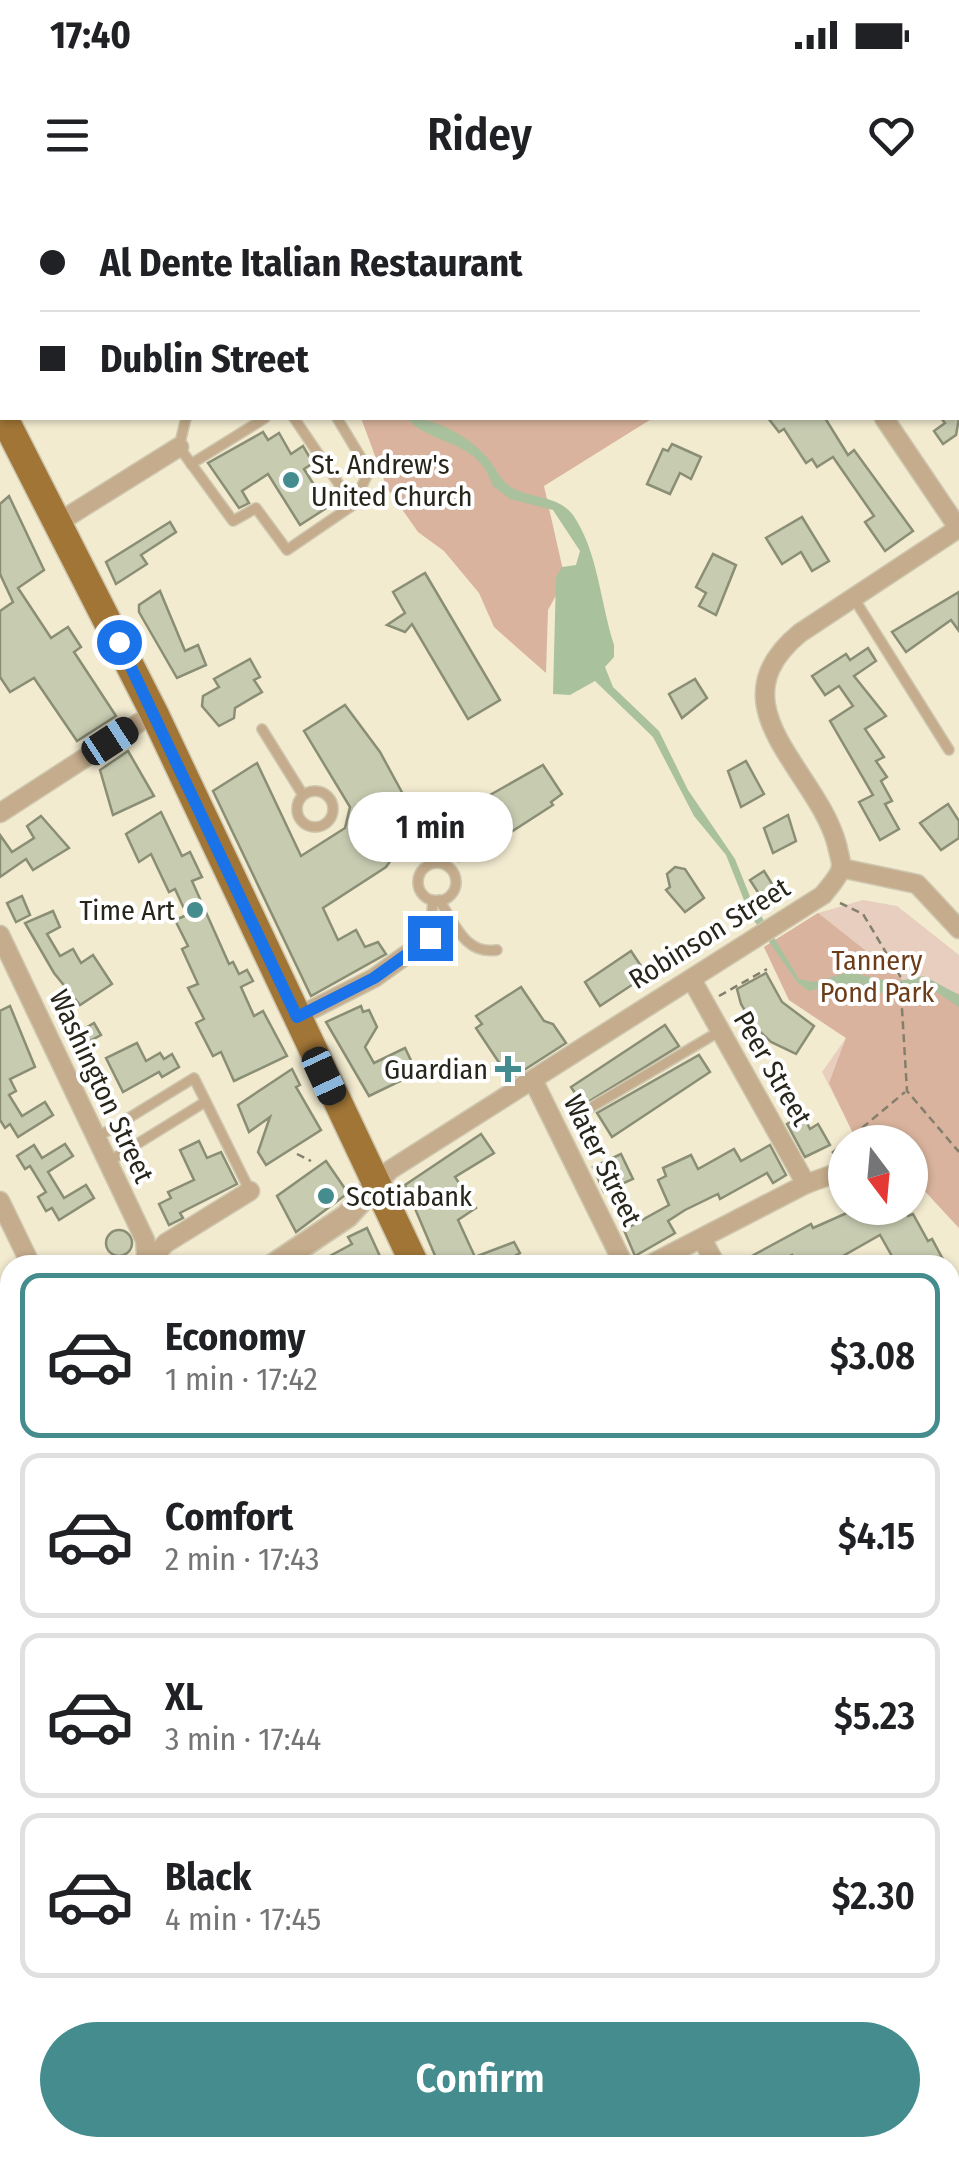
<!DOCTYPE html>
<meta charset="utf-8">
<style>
:root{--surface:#fff;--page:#f2f2f2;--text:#202124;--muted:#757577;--line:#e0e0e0;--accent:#448c8d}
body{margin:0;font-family:"Fira Sans Condensed",sans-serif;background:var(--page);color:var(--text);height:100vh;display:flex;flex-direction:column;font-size:38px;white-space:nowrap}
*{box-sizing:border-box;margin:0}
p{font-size:32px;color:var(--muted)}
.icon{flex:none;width:55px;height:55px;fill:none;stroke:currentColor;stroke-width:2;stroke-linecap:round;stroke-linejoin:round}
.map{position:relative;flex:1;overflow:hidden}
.sheet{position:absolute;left:0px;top:1055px;width:960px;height:902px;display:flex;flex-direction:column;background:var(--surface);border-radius:30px 30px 0 0;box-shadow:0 2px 8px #0004}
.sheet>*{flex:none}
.guide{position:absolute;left:0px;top:0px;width:960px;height:220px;box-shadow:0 2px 8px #0004;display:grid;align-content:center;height:220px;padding:0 40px;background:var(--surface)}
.needle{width:65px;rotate:164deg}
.buttons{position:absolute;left:828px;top:925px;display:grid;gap:20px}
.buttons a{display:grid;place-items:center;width:100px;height:100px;border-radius:50%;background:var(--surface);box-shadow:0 2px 8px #0004;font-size:50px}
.end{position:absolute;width:45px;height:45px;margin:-22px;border:12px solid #1a73e8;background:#fff;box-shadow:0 0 0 5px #fff}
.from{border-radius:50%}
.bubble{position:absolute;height:70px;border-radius:35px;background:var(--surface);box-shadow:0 2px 8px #0004;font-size:32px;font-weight:600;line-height:70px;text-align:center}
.car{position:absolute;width:30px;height:60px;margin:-30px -15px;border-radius:12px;box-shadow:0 0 8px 2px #0007;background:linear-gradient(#222 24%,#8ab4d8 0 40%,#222 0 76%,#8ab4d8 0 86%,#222 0)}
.guide b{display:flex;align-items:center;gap:35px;height:95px;font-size:38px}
.guide b+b{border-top:2px solid var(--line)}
.guide i{width:25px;height:25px;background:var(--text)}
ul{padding:18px 0 0;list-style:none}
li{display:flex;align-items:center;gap:30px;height:165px;margin:0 20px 15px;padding:0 20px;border:5px solid var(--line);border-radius:20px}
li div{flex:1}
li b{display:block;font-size:38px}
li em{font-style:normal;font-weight:600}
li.current{border-color:var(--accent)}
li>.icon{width:90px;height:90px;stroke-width:1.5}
.button{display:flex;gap:20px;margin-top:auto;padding:20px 40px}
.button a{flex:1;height:115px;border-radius:60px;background:var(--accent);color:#fff;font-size:40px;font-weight:600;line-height:115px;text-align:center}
.status{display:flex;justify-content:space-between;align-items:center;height:70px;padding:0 50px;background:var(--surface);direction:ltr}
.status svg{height:28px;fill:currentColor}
header{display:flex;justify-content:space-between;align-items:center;height:130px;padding:0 40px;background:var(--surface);font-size:45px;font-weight:600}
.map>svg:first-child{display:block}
</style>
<div class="status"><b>17:40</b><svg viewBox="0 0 49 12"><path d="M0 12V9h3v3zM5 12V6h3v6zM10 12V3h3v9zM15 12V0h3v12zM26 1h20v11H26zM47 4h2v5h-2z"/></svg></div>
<header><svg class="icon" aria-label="menu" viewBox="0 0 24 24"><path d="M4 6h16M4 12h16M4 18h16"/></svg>Ridey<svg class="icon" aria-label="heart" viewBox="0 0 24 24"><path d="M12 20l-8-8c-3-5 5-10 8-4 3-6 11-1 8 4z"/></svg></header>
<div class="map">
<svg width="959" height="1957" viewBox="0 0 959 1957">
<rect width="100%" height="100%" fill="#f2ebd0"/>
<g fill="#e8cebf">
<path d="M863,700L897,706L959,755V1028L910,975V942H858L822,872L846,838L789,800L764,747L818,713Z"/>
<path d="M10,1855V1944L0,1925V1866Z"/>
<path d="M12,1948H488L475,1957H17Z"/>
</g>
<g fill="#d9b39d">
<path d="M275,0H545L547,2H276Z"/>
<path d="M361,218H653L544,286L565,379L548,410L546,473L494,427L479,393L444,351L418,332L387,288Z"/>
<path d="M818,713L904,781L959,794V1028L910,975V942H857L829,883L846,838L789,800L764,747Z"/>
</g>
<path fill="#aac19e" d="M407,218C435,217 469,237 487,257C495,267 500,280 511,287C531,299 558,295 573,315C598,351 600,402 614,445V457L605,467L613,487L659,531L688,590L735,659L751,699L799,779L814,782L849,772L893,782L924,776L959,795V807L929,787L880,793L837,783L809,791L798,783L750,715L726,655L694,616L653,537L595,481L570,495L553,494L556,377L562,367L576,365L580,351L553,310L510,299L493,286C478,238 432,247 407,218Z"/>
<g fill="#c7ccb1" stroke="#8a8e75" stroke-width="2.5">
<path d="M768,218H825L848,255L854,250L913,331L885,351L865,322L874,316L833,257L817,267L812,259L806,263L784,229L779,232Z"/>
<path d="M941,218H959L956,235L943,244L934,231L945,223Z"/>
<path d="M263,232L268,240L279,233L291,254L303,246L313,263L304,269L328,307L300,325L268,274L242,291L249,303L239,308L208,263Z"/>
<path d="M672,244L701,257L691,279L680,273L670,294L647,284L663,249L668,251Z"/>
<path d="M9,296L44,370L18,388L51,438L68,427L81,447L74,452L116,516L77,541L34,478L10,492L0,477V411L13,402L0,374V304Z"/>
<path d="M802,317L829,361L812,371L801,352L782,364L766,338Z"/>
<path d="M170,322L176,332L141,355L147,364L116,384L106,362Z"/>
<path d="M713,354L736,365L716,415L699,406L706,393L696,387Z"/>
<path d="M425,373L500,500L468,519L412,424L405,432L387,425L405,413L393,392Z"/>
<path d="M160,391L185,451L198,445L206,465L177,478L139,412V405Z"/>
<path d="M959,392V431L951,420L906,452L892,432Z"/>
<path d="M868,448L876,461L854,476L886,516L865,529L884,557L876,561L887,577L881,581L892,601L885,604L899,629L880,640L859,602L873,595L830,521L853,506L839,486L825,495L812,476L846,454L850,460Z"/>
<path d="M250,459L260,477L254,480L262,492L235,508L234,518L219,526L202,506L203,496L219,487L214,479Z"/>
<path d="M695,479L707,498L682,518L669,494Z"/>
<path d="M345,505L380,552L404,596L383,610L377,639L391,660L386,667L323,708L338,740L356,730L365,747L378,742L386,754L311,796L213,591L257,563L301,656L345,628L350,607L304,531Z"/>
<path d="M128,551L154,596L113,615L100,570Z"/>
<path d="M746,561L764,594L741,607L728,571Z"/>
<path d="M543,565L562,594L551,602L553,605L474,656L472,653L459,661L440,632L490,595Z"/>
<path d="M948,604L959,621V638L941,650L920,623Z"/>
<path d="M161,612L182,656L190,652L202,677L192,681L229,764L233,762L239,774L247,770L253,781L241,787L254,816L263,811L287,856L234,881L221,852L213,856L196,823L204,819L188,788L198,784L182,749L188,746L175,720L187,715L175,689L169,692L151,654L139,662L126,634Z"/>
<path d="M788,615L796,641L773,653L764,628Z"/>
<path d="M41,616L69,648L33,670L26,659L0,677V635L12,652L34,638L27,626Z"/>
<path d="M675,667L685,669L704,698L685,712L666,690L670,687L667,674Z"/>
<path d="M764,671L774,687L761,697L750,680Z"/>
<path d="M22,696L30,715L16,722L7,703Z"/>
<path d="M53,711L60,727L47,734L60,756L73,749L81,763L93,755L112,784L80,805L54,773L25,723Z"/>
<path d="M631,751L647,775L600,806L585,782Z"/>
<path d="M766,773L782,802L814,826L796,854L771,842L754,826L741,804L737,789Z"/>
<path d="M521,787L544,821L553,824L566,843L510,879L476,828L482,824L476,816Z"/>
<path d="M10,806L35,867L10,879L16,891L9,895L22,916L45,902L53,915L18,937L10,924L5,928L0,920V811Z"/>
<path d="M361,806L363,812L369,810L377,827L365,847L374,863L405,848L417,873L369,896L326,822Z"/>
<path d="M94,823L101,835L80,846L74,835Z"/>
<path d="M665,825L679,846L583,905L571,887Z"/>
<path d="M137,843L146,861L160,853L164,859L172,854L179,867L162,877L159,872L123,892L106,858Z"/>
<path d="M699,855L710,872L612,937L597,913Z"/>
<path d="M292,869L300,885L296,887L321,930L266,965L258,952L270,917L249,932L238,905Z"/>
<path d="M803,915L810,929L818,924L830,945L805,957L787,924Z"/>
<path d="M481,934L494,953L455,977L476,1008L458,1020L475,1057L514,1042L520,1053L511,1058L515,1065H439L405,985Z"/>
<path d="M199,941L207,958L221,952L237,984L180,1013L183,1018L169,1025L159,1004L171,998L168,992L194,980L180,950Z"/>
<path d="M65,944L73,956L48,972L64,998L86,985L94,998L59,1020L52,1008L46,1011L38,997L46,992L30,966L25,969L17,956L34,945L42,958Z"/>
<path d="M770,945L786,975L773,983L767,973L720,999L718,994L685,1010L668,1021L675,1033L635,1056L624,1030L669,1005L658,980L666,976L663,968L691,955L698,969L734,949L741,961Z"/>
<path d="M621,954L633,979L604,992L593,967Z"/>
<path d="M326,961L348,993L296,1032L277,996Z"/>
<path d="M858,1008H904L908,1016L913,1014L928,1041L932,1039L946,1065H897L880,1035L827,1065H798L792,1055L774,1065H735L811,1024L813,1028Z"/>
<path d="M367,1028L384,1065H313L352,1044L348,1037Z"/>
<circle cx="119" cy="1043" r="13"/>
</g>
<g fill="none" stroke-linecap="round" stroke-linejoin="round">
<defs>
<g id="service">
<path d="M186,218L179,247L233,321L256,308L287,350L353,305L369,271L337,218"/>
<path d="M294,218L353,305"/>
<path d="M191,264L265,218"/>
<path d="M853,397L949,550"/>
<path d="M262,529L303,595"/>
<circle cx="315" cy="609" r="18"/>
<circle cx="437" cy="682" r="19"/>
<path d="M439,700C455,724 465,755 497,750"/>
<path d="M430,738L433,700"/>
<path d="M590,908L720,831"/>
<path d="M96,938L194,878L250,991"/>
<path d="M108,962L205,902"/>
<path d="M950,1209L959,1203"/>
<path d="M950,1312L959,1306"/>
<path d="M950,1357L959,1347"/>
<path d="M950,1540L959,1542"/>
<path d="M207,1948L212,1957"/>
</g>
<g id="minor">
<path d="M740,0L741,2"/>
<path d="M884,218L959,329"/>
<path d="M59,322L179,247"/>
<path d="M0,613L154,513"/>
<path d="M841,668L917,684L959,729"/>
<path d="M0,735L145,1040L147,1065"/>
<path d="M692,780L806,984"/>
<path d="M297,817L374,778L430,738"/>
<path d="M533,880L624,1065"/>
<path d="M376,984L390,970L823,695C829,687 839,677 841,668C842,662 838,651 837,645C817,569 711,506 800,433L959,328"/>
<path d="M0,1001L31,1065"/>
<path d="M702,1039L716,1065"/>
<path d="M147,1063L166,1043L250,991"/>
<path d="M649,1065L806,984L839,972"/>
</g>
<g id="tertiary">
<path d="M274,1065L347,1016L376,984"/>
<path d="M0,1159L10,1152"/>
<path d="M0,1364L10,1357"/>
<path d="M950,1665L959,1658"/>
<path d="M515,1957L529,1948"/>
</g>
<g id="primary">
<path d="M0,3L1,0"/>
<path d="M4,218L154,513L415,1065"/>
<path d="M835,1948L839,1957"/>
</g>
</defs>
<use href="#service" stroke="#cec7af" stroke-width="12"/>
<use href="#minor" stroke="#cec7af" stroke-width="21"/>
<use href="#tertiary" stroke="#cec7af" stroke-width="26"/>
<use href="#primary" stroke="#cec7af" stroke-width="31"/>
<g stroke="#837f6d" stroke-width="2.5" stroke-dasharray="8 5" stroke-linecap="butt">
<path d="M256,0L260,2"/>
<path d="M201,2L207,0"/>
<path d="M0,69L2,67"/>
<path d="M840,703L863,714L900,776L907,891L959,952"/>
<path d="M719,796L767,769"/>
<path d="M832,953L905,892"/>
<path d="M297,954L311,961"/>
<path d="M950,1287L959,1282"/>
<path d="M950,1453L959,1457"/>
<path d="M252,1948L256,1957"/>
</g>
<use href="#service" stroke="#c4ac8c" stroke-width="9"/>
<use href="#minor" stroke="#c4ac8c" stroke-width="18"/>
<use href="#tertiary" stroke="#c4ac8c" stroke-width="22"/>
<use href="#primary" stroke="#a17536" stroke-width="28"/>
</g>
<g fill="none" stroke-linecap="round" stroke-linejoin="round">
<path stroke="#1a73e8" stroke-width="12" d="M119,442L297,817L374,778L430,738"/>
</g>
<g fill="#448c8d" stroke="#fff" stroke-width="4">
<circle cx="291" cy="280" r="10"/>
<circle cx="195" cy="710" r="10"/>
<path d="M503 854h10v10h10v10h-10v10h-10v-10h-10v-10h10z"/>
<circle cx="326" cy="996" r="10"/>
</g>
<g text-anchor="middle" stroke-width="8" stroke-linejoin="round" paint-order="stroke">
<g font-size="28" fill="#28251b" stroke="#fff" text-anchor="start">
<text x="311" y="274">St. Andrew's<tspan x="311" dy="32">United Church</tspan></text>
<text x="175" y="720" text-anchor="end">Time Art</text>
<text x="488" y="879" text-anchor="end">Guardian</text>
<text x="346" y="1006">Scotiabank</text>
</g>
<g font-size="28" fill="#28251b" stroke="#fff">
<text transform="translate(709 733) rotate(-32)" y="10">Robinson Street</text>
<text transform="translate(773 868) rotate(60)" y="10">Peer Street</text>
<text transform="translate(102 886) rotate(65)" y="10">Washington Street</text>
<text transform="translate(603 960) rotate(64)" y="10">Water Street</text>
</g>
<g font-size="28" fill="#6d3c19" stroke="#fff">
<text x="877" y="770">Tannery<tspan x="877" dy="32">Pond Park</tspan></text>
</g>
</g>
</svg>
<div class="buttons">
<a><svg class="needle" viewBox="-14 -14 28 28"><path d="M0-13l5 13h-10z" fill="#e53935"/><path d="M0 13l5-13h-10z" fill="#757577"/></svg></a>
</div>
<i class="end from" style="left:119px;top:442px"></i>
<i class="end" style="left:430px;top:738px"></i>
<div class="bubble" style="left:348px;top:592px;width:165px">1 min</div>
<i class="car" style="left:110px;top:541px;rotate:57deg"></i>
<i class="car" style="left:324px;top:876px;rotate:155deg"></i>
<div class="guide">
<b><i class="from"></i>Al Dente Italian Restaurant</b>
<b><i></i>Dublin Street</b>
</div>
<section class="sheet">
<ul>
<li class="current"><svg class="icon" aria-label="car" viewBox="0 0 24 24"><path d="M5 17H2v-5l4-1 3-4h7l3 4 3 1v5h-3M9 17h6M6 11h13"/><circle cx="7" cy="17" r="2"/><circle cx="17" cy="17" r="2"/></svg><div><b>Economy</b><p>1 min · 17:42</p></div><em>$3.08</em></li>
<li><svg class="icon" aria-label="car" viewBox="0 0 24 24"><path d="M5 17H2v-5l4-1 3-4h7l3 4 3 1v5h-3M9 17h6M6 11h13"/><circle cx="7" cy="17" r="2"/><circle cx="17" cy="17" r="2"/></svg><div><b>Comfort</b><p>2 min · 17:43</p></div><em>$4.15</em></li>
<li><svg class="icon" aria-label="car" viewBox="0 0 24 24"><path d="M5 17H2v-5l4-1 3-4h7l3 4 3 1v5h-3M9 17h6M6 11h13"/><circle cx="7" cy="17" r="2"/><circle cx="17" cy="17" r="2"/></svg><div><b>XL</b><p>3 min · 17:44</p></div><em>$5.23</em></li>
<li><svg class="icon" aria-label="car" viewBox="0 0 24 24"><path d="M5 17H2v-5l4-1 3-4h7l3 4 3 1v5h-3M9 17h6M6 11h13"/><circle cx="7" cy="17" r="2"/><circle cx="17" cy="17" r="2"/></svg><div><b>Black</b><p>4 min · 17:45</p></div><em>$2.30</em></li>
</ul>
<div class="button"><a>Confirm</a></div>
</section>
</div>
